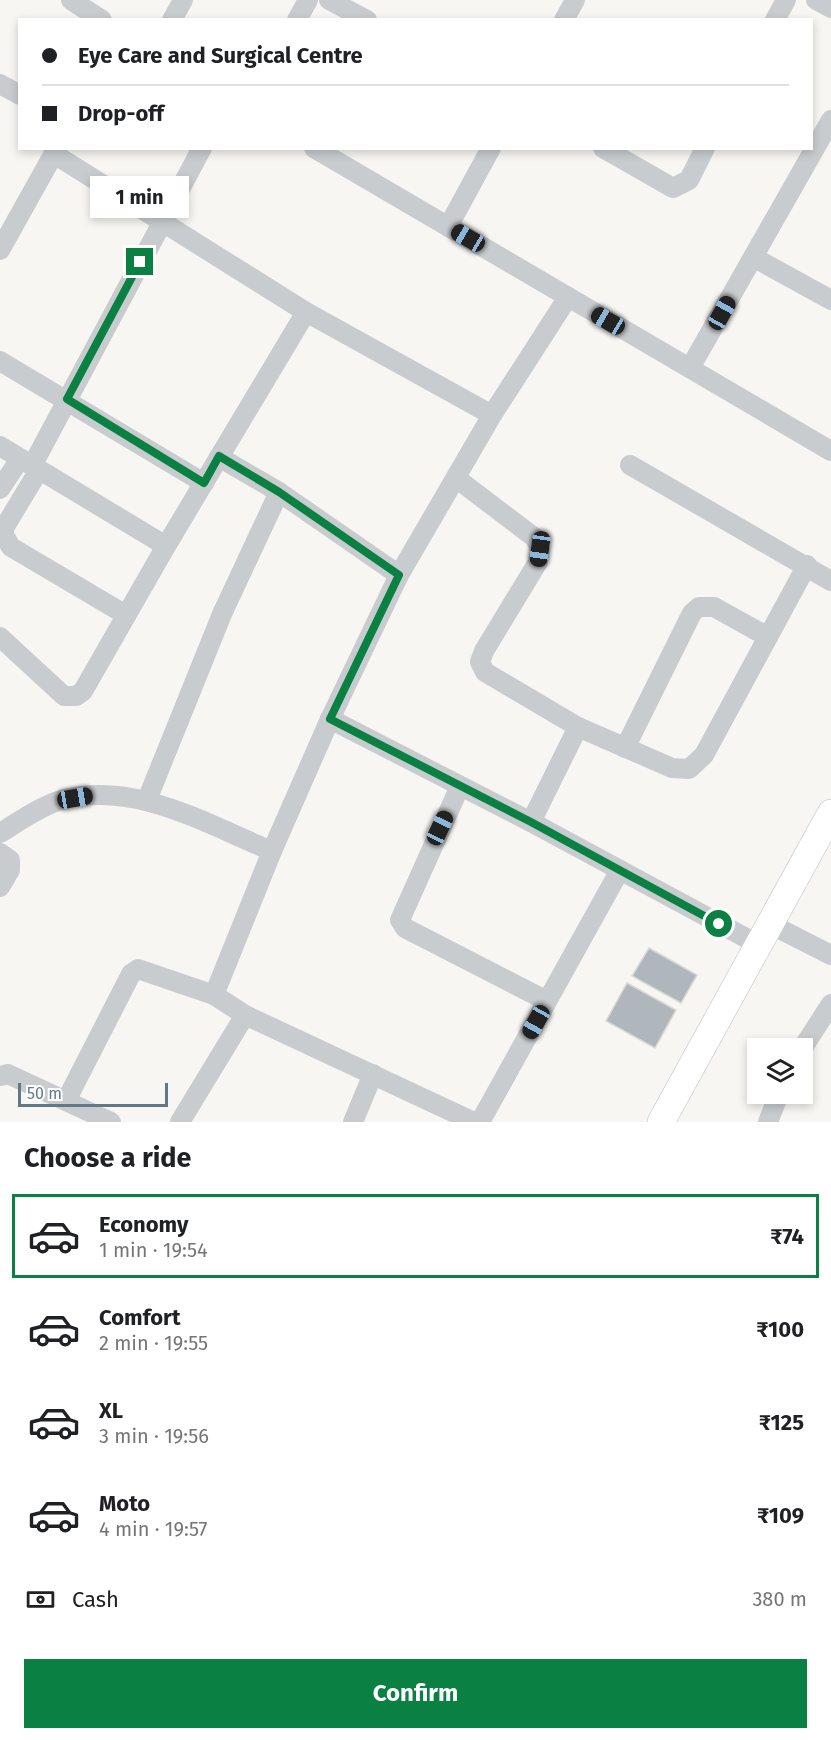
<!DOCTYPE html>
<meta charset="utf-8">
<style>
:root{--surface:#fff;--page:#f6f6f6;--text:#202124;--muted:#757577;--line:#e0e0e0;--accent:#0b8043}
body{margin:0;font-family:"Fira Sans",sans-serif;background:var(--page);color:var(--text);height:100vh;display:flex;flex-direction:column;font-size:22px;white-space:nowrap}
*{box-sizing:border-box;margin:0}
p{font-size:20px;color:var(--muted)}
.icon{flex:none;width:33px;height:33px;fill:none;stroke:currentColor;stroke-width:2;stroke-linecap:round;stroke-linejoin:round}
.map{position:relative;height:1122px;overflow:hidden}
.details{display:flex;flex-direction:column;background:var(--surface);flex:1}
.details>*{flex:none}
.guide{position:absolute;left:18px;top:18px;width:795px;height:132px;border-radius:0px;box-shadow:0 3px 9px #0003;display:grid;align-content:center;height:132px;padding:0 24px;background:var(--surface)}
.buttons{position:absolute;left:747px;top:1038px;display:grid;gap:12px}
.buttons a{display:grid;place-items:center;width:66px;height:66px;border-radius:0px;background:var(--surface);box-shadow:0 3px 9px #0003;font-size:30px}
.scale{position:absolute;left:18px;bottom:15px;width:150px;box-sizing:border-box;padding-left:6px;border:3px solid #637886;border-top:0;font-size:16px;line-height:21px;white-space:nowrap;color:#637886;-webkit-text-stroke:4px #fff;paint-order:stroke}
.end{position:absolute;width:27px;height:27px;margin:-14px;border:8px solid #0b8043;background:#fff;box-shadow:0 0 0 3px #fff}
.from{border-radius:50%}
.bubble{position:absolute;height:42px;border-radius:0px;background:var(--surface);box-shadow:0 3px 9px #0003;font-size:20px;font-weight:700;line-height:42px;text-align:center}
.car{position:absolute;width:18px;height:36px;margin:-18px -9px;border-radius:8px;box-shadow:0 0 4px 2px #0007;background:linear-gradient(#222 24%,#8ab4d8 0 40%,#222 0 76%,#8ab4d8 0 86%,#222 0)}
.guide b{display:flex;align-items:center;gap:21px;height:57px;font-size:22px}
.guide b+b{border-top:2px solid var(--line)}
.guide i{width:15px;height:15px;background:var(--text)}
ul{padding:0;list-style:none}
li{display:flex;align-items:center;gap:18px;height:84px;margin:0 12px 9px;padding:0 12px;border:3px solid transparent;border-radius:0px}
li div{flex:1}
li b{display:block;font-size:22px}
li em{font-style:normal;font-weight:700}
li.on{border-color:var(--accent)}
li>.icon{width:54px;height:54px;stroke-width:1.5}
h2{padding:0 24px;font-size:27px;line-height:72px}
.pay{display:flex;align-items:center;gap:15px;height:66px;padding:0 24px;font-size:22px}
.pay p{margin-inline-start:auto}
.cta{display:flex;gap:12px;margin-top:auto;padding:12px 24px}
.cta a{flex:1;height:69px;border-radius:0px;background:var(--accent);color:#fff;font-size:24px;font-weight:700;line-height:69px;text-align:center}
.map>svg:first-child{display:block}
</style>
<div class="map">
<svg width="831" height="1122" viewBox="0 0 831 1122">
<rect width="100%" height="100%" fill="#f7f6f3"/>
<g fill="#afb7bc" stroke="#d8d8d5" stroke-width="1.5">
<path d="M649,948L697,975L681,1003L632,976Z"/>
<path d="M627,983L676,1010L655,1048L606,1021Z"/>
</g>
<g fill="none" stroke-linecap="round" stroke-linejoin="round">
<defs>
<path id="secondary" d="M661,1122L831,813"/>
</defs>
<use href="#secondary" stroke="#b8bec2" stroke-width="28"/>
<g stroke="#c9cccf" stroke-width="20">
<path d="M71,0L102,20"/>
<path d="M329,0L367,20"/>
<path d="M816,0L831,8"/>
<path d="M172,20L183,0"/>
<path d="M297,20L308,0"/>
<path d="M564,20L575,0"/>
<path d="M775,20L786,0"/>
<path d="M0,84L20,95"/>
<path d="M314,148L831,451"/>
<path d="M603,148L673,188L689,180L705,148"/>
<path d="M54,154L306,312L492,415"/>
<path d="M448,227L491,148"/>
<path d="M0,250L57,148"/>
<path d="M753,257L831,300"/>
<path d="M0,361L204,483"/>
<path d="M690,368L831,120"/>
<path d="M0,446L166,546L306,312"/>
<path d="M219,457L279,492L399,575"/>
<path d="M630,465L831,581"/>
<path d="M32,466L202,148"/>
<path d="M39,470L4,528V535L11,547L126,615"/>
<path d="M456,478L535,538L540,549L538,562L484,651L480,662L485,672L578,727L672,768L689,769L704,755L807,565"/>
<path d="M0,489L20,459"/>
<path d="M0,637L64,696H76L83,691L166,546"/>
<path d="M330,719L531,822L759,945"/>
<path d="M625,748L692,613L699,607H714L768,637"/>
<path d="M460,786L400,920L405,928L547,1001"/>
<path d="M147,800L222,614L279,492"/>
<path d="M531,822L578,727"/>
<path d="M0,833C18,822 41,806 61,800C134,780 206,824 272,851"/>
<path d="M0,853L10,860V870L0,887"/>
<path d="M770,924L831,955"/>
<path d="M802,1049L831,1004"/>
<path d="M0,1076L8,1074L111,1122"/>
<path d="M66,1101L131,974L138,969L214,995"/>
<path d="M180,1122L245,1015"/>
<path d="M353,1122L373,1074"/>
<path d="M474,1122L245,1015L214,995L272,851L330,719L399,575L492,415L568,297"/>
<path d="M480,1122L620,870"/>
<path d="M768,1122L779,1094"/>
</g>
<use href="#secondary" stroke="#fff" stroke-width="27"/>
</g>
<g fill="none" stroke-linecap="round" stroke-linejoin="round">
<path stroke="#0b8043" stroke-width="8" d="M140,262L67,399L204,483L219,456L279,492L399,575L330,719L531,822L719,924"/>
</g>
</svg>
<div class="buttons">
<a><svg class="icon" aria-label="layers" viewBox="0 0 24 24"><path d="M12 4l9 5-9 5-9-5zM3 14l9 5 9-5"/></svg></a>
</div>
<div class="scale">50 m</div>
<i class="end from" style="left:719px;top:924px"></i>
<i class="end" style="left:140px;top:262px"></i>
<div class="bubble" style="left:90px;top:176px;width:99px">1 min</div>
<i class="car" style="left:468px;top:238px;rotate:300deg"></i>
<i class="car" style="left:722px;top:313px;rotate:29deg"></i>
<i class="car" style="left:608px;top:321px;rotate:300deg"></i>
<i class="car" style="left:540px;top:549px;rotate:188deg"></i>
<i class="car" style="left:75px;top:798px;rotate:80deg"></i>
<i class="car" style="left:440px;top:828px;rotate:25deg"></i>
<i class="car" style="left:536px;top:1022px;rotate:209deg"></i>
<div class="guide">
<b><i class="from"></i>Eye Care and Surgical Centre</b>
<b><i></i>Drop-off</b>
</div>
</div>
<section class="details">
<h2>Choose a ride</h2>
<ul>
<li class="on"><svg class="icon" aria-label="car" viewBox="0 0 24 24"><path d="M5 17H2v-5l4-1 3-4h7l3 4 3 1v5h-3M9 17h6M6 11h13"/><circle cx="7" cy="17" r="2"/><circle cx="17" cy="17" r="2"/></svg><div><b>Economy</b><p>1 min · 19:54</p></div><em>₹74</em></li>
<li><svg class="icon" aria-label="car" viewBox="0 0 24 24"><path d="M5 17H2v-5l4-1 3-4h7l3 4 3 1v5h-3M9 17h6M6 11h13"/><circle cx="7" cy="17" r="2"/><circle cx="17" cy="17" r="2"/></svg><div><b>Comfort</b><p>2 min · 19:55</p></div><em>₹100</em></li>
<li><svg class="icon" aria-label="car" viewBox="0 0 24 24"><path d="M5 17H2v-5l4-1 3-4h7l3 4 3 1v5h-3M9 17h6M6 11h13"/><circle cx="7" cy="17" r="2"/><circle cx="17" cy="17" r="2"/></svg><div><b>XL</b><p>3 min · 19:56</p></div><em>₹125</em></li>
<li><svg class="icon" aria-label="car" viewBox="0 0 24 24"><path d="M5 17H2v-5l4-1 3-4h7l3 4 3 1v5h-3M9 17h6M6 11h13"/><circle cx="7" cy="17" r="2"/><circle cx="17" cy="17" r="2"/></svg><div><b>Moto</b><p>4 min · 19:57</p></div><em>₹109</em></li>
</ul>
<div class="pay"><svg class="icon" aria-label="cash" viewBox="0 0 24 24"><path d="M3 7h18v10H3z"/><circle cx="12" cy="12" r="2"/></svg>Cash<p>380 m</p></div>
<div class="cta"><a>Confirm</a></div>
</section>
